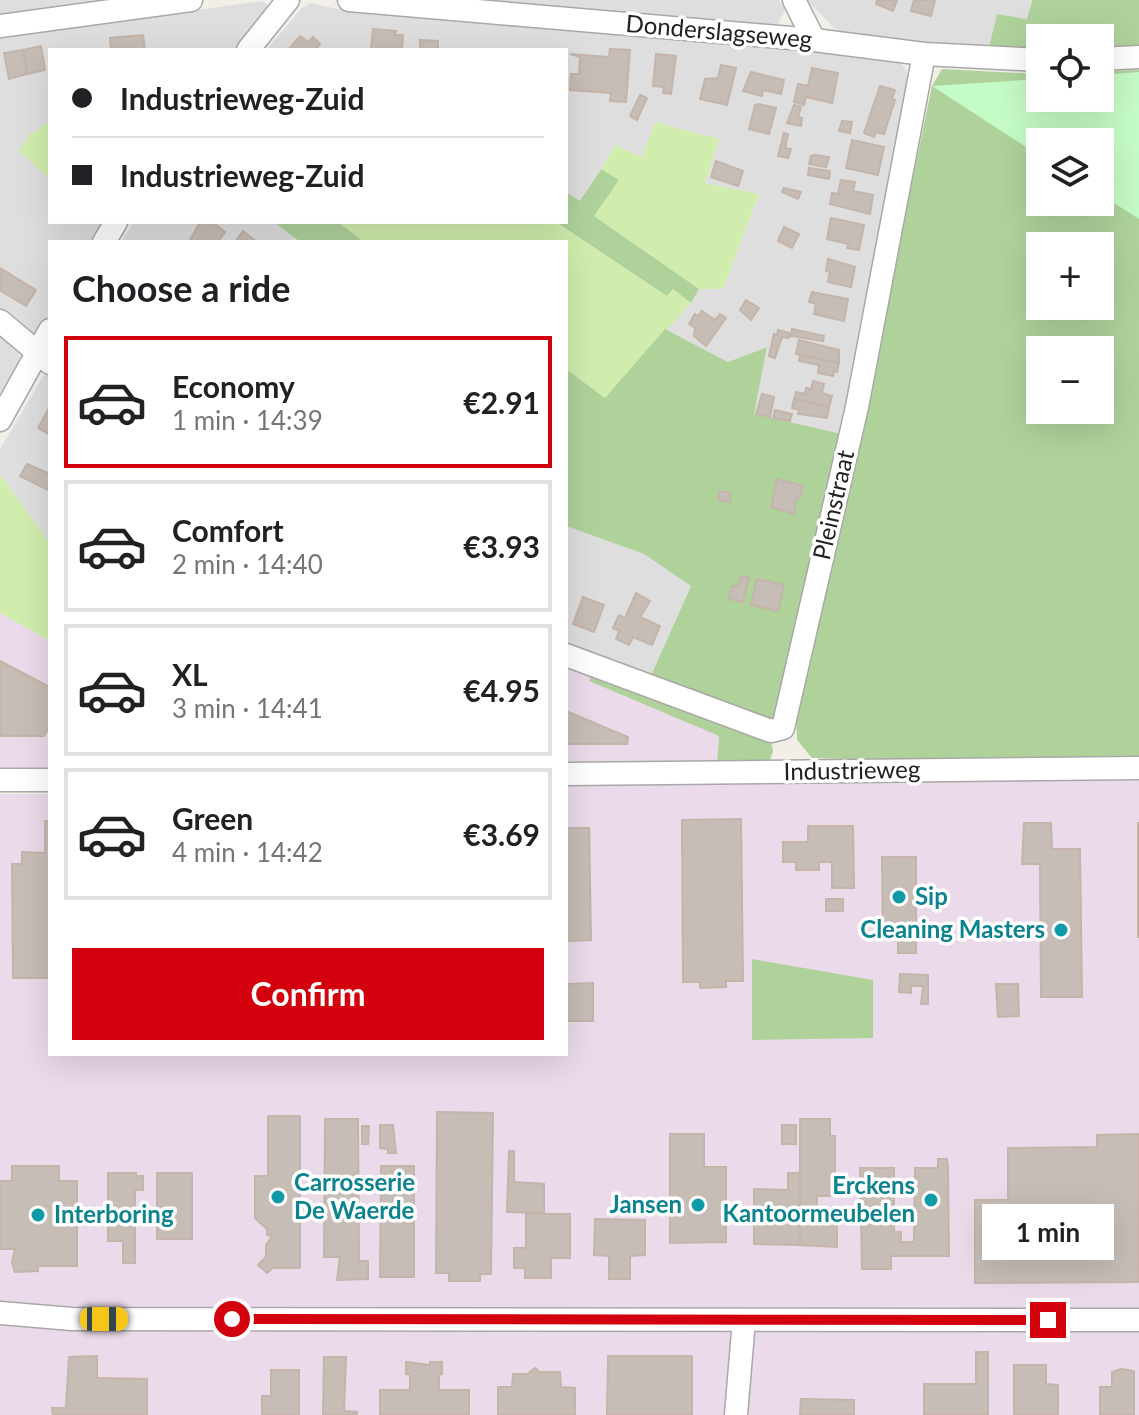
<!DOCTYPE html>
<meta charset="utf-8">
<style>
:root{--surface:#fff;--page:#f2f2f2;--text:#202124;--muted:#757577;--line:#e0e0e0;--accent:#d3000d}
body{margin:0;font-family:Lato,sans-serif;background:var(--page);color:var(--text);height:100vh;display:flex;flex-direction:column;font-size:30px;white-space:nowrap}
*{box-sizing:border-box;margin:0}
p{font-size:26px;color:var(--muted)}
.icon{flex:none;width:44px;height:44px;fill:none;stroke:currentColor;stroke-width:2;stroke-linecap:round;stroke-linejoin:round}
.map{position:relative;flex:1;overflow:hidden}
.panel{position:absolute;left:48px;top:240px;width:520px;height:816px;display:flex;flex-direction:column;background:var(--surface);border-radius:0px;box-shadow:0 8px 32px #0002}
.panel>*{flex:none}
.banner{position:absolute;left:48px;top:48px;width:520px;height:176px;border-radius:0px;box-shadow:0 8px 32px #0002;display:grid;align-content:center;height:176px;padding:0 24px;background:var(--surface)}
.fabs{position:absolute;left:1026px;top:24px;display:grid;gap:16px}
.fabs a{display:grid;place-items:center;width:88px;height:88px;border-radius:0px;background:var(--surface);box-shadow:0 8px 32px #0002;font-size:40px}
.end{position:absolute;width:36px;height:36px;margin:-18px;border:10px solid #d3000d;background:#fff;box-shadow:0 0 0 4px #fff}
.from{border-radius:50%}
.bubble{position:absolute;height:56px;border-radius:0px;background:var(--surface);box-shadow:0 8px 32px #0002;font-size:26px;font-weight:700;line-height:56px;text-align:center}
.car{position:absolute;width:24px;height:48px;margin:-24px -12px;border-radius:10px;box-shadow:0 0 6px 2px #0007;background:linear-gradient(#f5c518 24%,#345 0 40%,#f5c518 0 76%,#345 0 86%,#f5c518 0)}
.banner b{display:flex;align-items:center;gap:28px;height:76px;font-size:30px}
.banner b+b{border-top:2px solid var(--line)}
.banner i{width:20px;height:20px;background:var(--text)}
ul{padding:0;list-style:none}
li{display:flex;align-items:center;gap:24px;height:132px;margin:0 16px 12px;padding:0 8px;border:4px solid var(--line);border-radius:0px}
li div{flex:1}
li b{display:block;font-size:30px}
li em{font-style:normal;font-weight:700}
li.current{border-color:var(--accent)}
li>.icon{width:72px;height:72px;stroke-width:1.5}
h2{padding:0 24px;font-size:36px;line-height:96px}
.action{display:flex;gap:16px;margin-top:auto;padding:16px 24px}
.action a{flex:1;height:92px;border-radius:0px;background:var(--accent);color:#fff;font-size:32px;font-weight:700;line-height:92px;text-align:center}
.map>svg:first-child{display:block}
</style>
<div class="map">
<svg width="1139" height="1415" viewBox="0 0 1139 1415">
<rect width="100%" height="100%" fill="#f2eee8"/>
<g fill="#dfdede">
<path d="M0,0H167L0,22Z"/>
<path d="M427,0H779L785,10L777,26Z"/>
<path d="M807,0H1031L1028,19L997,14L988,51L859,39L834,28Z"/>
<path d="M261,1L267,4L268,12L241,50H50V122L30,134L50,179V222H107L95,242H50V319L33,339L0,315V38Z"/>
<path d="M310,3L356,13L611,31L889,58L899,62L907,71L911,88L842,434L754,414L767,347L728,362L665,329L691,303L699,289H723L759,195L705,183L719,139L642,157L615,146L580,201L566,192V50H266L301,9Z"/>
<path d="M134,222H274L295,237L291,242H121Z"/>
<path d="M0,333L16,348L20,357L19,366L0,406Z"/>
<path d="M44,375L50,376V544L0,474V449Z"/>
<path d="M566,526L644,554L691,586L648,682L566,648Z"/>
</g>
<g fill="#ebdae9">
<path d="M0,613L50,641V768H0Z"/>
<path d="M566,663L593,673L590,681L719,736L717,762L566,763Z"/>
<path d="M1139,778V1415H0V794H50V1054H566V786Z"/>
</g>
<g fill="#d0edad">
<path d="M50,122V179L19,151L30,134Z"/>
<path d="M655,122L719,139L705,183L759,194L723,289H699L594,216L618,180L601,169L615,145L642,157Z"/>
<path d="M338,222H556L667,296L673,289L691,303L605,398L566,369V242H364Z"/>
<path d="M0,474L50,544V641L0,613Z"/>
</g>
<g fill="#afd29b" fill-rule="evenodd">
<path d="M1032,0H1139V48L1100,50V38H1040V52L988,51L997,14L1027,19Z"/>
<path d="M942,69L1040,74V98H1100V71L1139,70V757L916,761L812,758L797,740L796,713L834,558L932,86ZM1040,142H1100V202H1040ZM1040,246H1100V306H1040ZM1040,350H1100V410H1040Z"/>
<path d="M601,169L619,180L594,216L699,289L691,303L673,289L667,296L556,222H566V192L580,201Z"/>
<path d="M274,222H338L364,242H300Z"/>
<path d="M665,329L728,362L767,347L754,414L842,434L777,720L772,724L648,682L691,586L644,554L566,526V369L605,398Z"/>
<path d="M593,673L771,741L773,751L770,760L763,763L717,762L719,736L589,681Z"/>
<path d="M752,959L873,980V1038L752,1040Z"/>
</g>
<path fill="#c5fbc6" d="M1139,72V219L1100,194V142H1040V156L932,86L1040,79V98H1100V75Z"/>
<g fill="#c7bdb7" stroke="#c4b4a9" stroke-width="2">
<path d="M877,0H897L893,11L876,4Z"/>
<path d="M914,0H935L931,16L911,11Z"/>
<path d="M373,29L396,31L395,35H403L402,49H371Z"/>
<path d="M143,35L145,50H111L110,38Z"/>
<path d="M300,36L308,42L313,37L320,44L315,50H288Z"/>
<path d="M420,40L438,41V50H420Z"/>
<path d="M41,46L45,70L27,74L23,50Z"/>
<path d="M610,49L630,50L626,102L610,101L611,93L570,90L571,74H579L580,57L570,54L609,57Z"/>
<path d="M23,50L27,74L9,79L4,53Z"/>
<path d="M656,54L676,56L671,94L663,93L664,87L653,86Z"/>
<path d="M721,65L736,68L727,105L700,99L705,79L718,78Z"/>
<path d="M812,68L838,73L832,103L806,97L804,105L794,102L798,84L808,86Z"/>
<path d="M751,72L784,80L781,94L763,90L762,96L743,91Z"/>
<path d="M880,86L895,90L892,99L895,100L884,134L876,132L874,137L864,133Z"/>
<path d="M640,95L647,98L637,120L630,116Z"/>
<path d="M758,104L776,108L769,134L749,129L755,105Z"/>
<path d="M794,105L801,107L798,117L802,118L801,126L787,123Z"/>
<path d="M842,121L852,122L850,133L839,131Z"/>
<path d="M784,133L788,134L785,148L791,149L788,158L778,156Z"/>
<path d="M852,140L884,147L878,175L846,168Z"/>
<path d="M815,155L829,157L826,167L809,164L811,156Z"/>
<path d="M716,161L743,171L738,186L711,177Z"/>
<path d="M809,168L830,171L829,179L808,175Z"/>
<path d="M841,180L855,182L853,191L873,195L870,214L830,204L832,193L838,194Z"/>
<path d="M784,188L801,192L798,199L782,192Z"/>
<path d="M831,218L864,225L859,250L847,248L848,244L827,239Z"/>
<path d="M200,222H212L225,232L218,242H189Z"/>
<path d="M784,227L799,234L792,248L778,241Z"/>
<path d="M243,231L257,242H235Z"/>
<path d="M828,259L855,267L851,287L828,282L830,272L826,271Z"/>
<path d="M0,268L36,290L26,306L1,291Z"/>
<path d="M812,292L848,299L844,321L814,314L816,304L809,302Z"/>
<path d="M746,300L759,308L751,320L740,310Z"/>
<path d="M702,311L715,320L720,314L726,318L706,346L694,336L695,328L689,324L695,314L698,316Z"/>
<path d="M792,329L824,336L823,341L791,336Z"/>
<path d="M778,330L790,333L789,338L782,337L775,358L769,356L774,334L777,335Z"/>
<path d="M799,340L839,350V363L796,354Z"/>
<path d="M800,355L839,363L837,372L834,371L833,376L818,373L819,365L799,361Z"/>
<path d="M813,381L824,384L822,393L832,396L829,407L794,399L796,392L805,394L806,388L811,389Z"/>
<path d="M762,394L774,397L770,417L756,414Z"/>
<path d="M794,399L829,407L827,418L798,414L799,410L792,408Z"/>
<path d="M50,406V435L38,428Z"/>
<path d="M775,410L792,414L790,421L773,418Z"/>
<path d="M27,464L50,474V491L20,476Z"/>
<path d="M777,479L803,486L800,498H796L794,514L771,507Z"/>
<path d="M719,491L731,493L730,502L718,500Z"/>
<path d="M741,576L749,578L743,602L729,599L732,586L738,587Z"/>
<path d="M757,579L784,585L778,611L751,605Z"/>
<path d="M636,593L650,601L640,617L660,626L652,645L633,637L629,645L616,639L619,631L613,628L619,615L625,618Z"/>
<path d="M583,597L604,605L594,632L573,624Z"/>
<path d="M0,661L50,687V726L44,736H0Z"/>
<path d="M566,711L628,737L627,744H566Z"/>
<path d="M741,819L743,981H726V987L700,988V982H683L682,820Z"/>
<path d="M45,821H50V978H13L12,864H22V852L45,853Z"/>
<path d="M1024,823H1051L1052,849H1080L1082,997H1041L1040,864H1022Z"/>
<rect x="1138" y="823" width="1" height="114"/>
<path d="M808,826H853L854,888H832V862H819V870H796V862H783V842H808Z"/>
<path d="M566,828H589L591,940L567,941V984L593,983V1021H566Z"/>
<path d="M882,857H916V953H898V937H883Z"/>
<rect x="826" y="899" width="17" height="12"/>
<path d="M900,974L928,975V1004H921L923,986H911V993L899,992Z"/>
<path d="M996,984H1018L1019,1016L998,1017Z"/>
<path d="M437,1112L493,1113L491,1274H480V1281H449V1273H436Z"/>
<path d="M268,1116H300V1268H273L267,1273L258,1265L266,1257V1245L272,1236L267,1235V1229L255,1218V1176H268Z"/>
<path d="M325,1119H358L359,1261H368V1279L337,1280L340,1257H324Z"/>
<path d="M800,1119H830V1136H835V1196H817V1218H837V1247L800,1245Z"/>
<path d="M380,1125H393L396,1153H388V1149L380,1148Z"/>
<rect x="782" y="1125" width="14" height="19"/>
<path d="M362,1126H369L368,1144H362Z"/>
<path d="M670,1134H704V1167H726V1242L670,1243Z"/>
<path d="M1139,1134V1282L975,1283V1200H1008V1148L1097,1147V1135Z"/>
<path d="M509,1151H514V1182L544,1184V1213L507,1212Z"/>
<path d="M938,1159H947L948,1168L949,1256H891V1269H862L860,1168H894V1232H901V1242H914L915,1168H938Z"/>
<path d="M12,1166H59V1181H77V1266H38V1271L15,1272L12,1263L15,1249H0V1181H12Z"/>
<path d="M381,1166H414V1277H380Z"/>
<path d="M108,1173H136V1176H143V1190H135V1263H123V1241H108Z"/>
<rect x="157" y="1173" width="35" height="66"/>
<path d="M788,1173H800V1245L754,1244V1189L788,1190Z"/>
<path d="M526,1214H570V1258H551V1278H525V1268H514V1248H526Z"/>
<path d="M595,1219L645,1220V1255L630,1256V1279H609V1256L594,1255Z"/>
<path d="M976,1352H988V1415H924V1384H976Z"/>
<path d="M97,1356V1378L147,1379V1415H53L52,1408H66L69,1357Z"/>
<path d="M608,1356H692V1415H607Z"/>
<path d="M324,1357H346L344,1411L357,1412V1415H323Z"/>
<path d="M406,1362L430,1365V1362H442V1374L439,1375V1390H469V1415H380V1390H410V1374H406Z"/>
<path d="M1014,1365H1046V1384L1058,1385V1415H1014Z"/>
<path d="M535,1368L539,1372H560L561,1387L575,1388V1415H498V1387H512L513,1374H527Z"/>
<path d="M1121,1369L1134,1371V1415H1100V1387H1112V1372Z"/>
<path d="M271,1370H299V1415H262V1396H271Z"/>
<path d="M801,1399L854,1400V1415H800Z"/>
</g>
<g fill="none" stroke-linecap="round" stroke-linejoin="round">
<defs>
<g id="minor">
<path d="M349,0L814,40L924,54L1040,60"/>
<path d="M794,0L814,40"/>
<path d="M0,26L191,0"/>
<path d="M248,50L288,0"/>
<path d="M1100,59L1139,57"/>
<path d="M104,242L116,222"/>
<path d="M0,321L50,363"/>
<path d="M0,420L50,330"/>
<path d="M566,655L771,731L783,728L857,407L924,54"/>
<path d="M566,774L1139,768"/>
<path d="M0,780H50"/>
<path d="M0,1313L72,1319L1139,1320"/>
<path d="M736,1415L744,1320"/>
</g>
</defs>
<use href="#minor" stroke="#a8a8a8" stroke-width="25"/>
<use href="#minor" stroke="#fff" stroke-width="22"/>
</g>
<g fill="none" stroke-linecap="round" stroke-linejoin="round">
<path stroke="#d3000d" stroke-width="10" d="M232,1319L1048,1320"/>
</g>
<g fill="#0f9aa8" stroke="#fff" stroke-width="3">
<circle cx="899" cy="897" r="8"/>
<circle cx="1061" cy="930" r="8"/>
<circle cx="278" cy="1197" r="8"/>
<circle cx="931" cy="1200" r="8"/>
<circle cx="698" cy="1205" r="8"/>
<circle cx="38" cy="1215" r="8"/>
</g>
<g text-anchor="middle" stroke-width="7" stroke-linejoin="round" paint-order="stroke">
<g font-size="24" fill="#212121" stroke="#fff">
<text transform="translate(719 32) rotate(5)" y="8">Donderslagseweg</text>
<text transform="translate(834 505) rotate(-77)" y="8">Pleinstraat</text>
<text transform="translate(852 771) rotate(-1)" y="8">Industrieweg</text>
</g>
<g font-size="24" font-weight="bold" fill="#0d838f" stroke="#fff" text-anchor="start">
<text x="915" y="905">Sip</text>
<text x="1045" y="938" text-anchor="end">Cleaning Masters</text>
<text x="294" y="1191">Carrosserie<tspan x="294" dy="28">De Waerde</tspan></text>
<text x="915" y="1194" text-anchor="end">Erckens<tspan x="915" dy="28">Kantoormeubelen</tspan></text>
<text x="682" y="1213" text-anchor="end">Jansen</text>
<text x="54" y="1223">Interboring</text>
</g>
</g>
</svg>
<div class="fabs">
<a><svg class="icon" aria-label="locate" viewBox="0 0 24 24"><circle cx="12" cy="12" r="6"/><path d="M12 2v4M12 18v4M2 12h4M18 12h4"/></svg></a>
<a><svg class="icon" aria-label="layers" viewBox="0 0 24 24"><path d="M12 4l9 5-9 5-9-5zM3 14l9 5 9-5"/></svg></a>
<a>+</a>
<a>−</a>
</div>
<i class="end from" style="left:232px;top:1319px"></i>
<i class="end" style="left:1048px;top:1320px"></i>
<div class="bubble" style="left:982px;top:1204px;width:132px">1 min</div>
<i class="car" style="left:104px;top:1319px;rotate:90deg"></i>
<div class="banner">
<b><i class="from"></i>Industrieweg-Zuid</b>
<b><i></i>Industrieweg-Zuid</b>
</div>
<section class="panel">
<h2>Choose a ride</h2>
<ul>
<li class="current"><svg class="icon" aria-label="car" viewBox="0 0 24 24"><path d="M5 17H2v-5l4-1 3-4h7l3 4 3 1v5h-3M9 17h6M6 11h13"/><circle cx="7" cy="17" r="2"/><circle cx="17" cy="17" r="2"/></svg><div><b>Economy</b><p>1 min · 14:39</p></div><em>€2.91</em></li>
<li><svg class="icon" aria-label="car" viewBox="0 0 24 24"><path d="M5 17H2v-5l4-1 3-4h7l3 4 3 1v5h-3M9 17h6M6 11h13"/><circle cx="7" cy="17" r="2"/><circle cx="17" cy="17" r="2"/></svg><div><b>Comfort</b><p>2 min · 14:40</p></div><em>€3.93</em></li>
<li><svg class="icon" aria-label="car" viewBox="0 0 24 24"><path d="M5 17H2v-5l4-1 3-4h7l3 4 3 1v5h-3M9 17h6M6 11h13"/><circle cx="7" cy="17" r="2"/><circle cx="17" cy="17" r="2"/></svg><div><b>XL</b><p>3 min · 14:41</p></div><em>€4.95</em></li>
<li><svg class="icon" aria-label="car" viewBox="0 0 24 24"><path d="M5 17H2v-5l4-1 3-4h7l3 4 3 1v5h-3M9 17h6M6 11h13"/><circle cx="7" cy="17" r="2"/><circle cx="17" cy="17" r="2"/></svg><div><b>Green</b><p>4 min · 14:42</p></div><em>€3.69</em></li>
</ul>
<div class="action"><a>Confirm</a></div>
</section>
</div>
